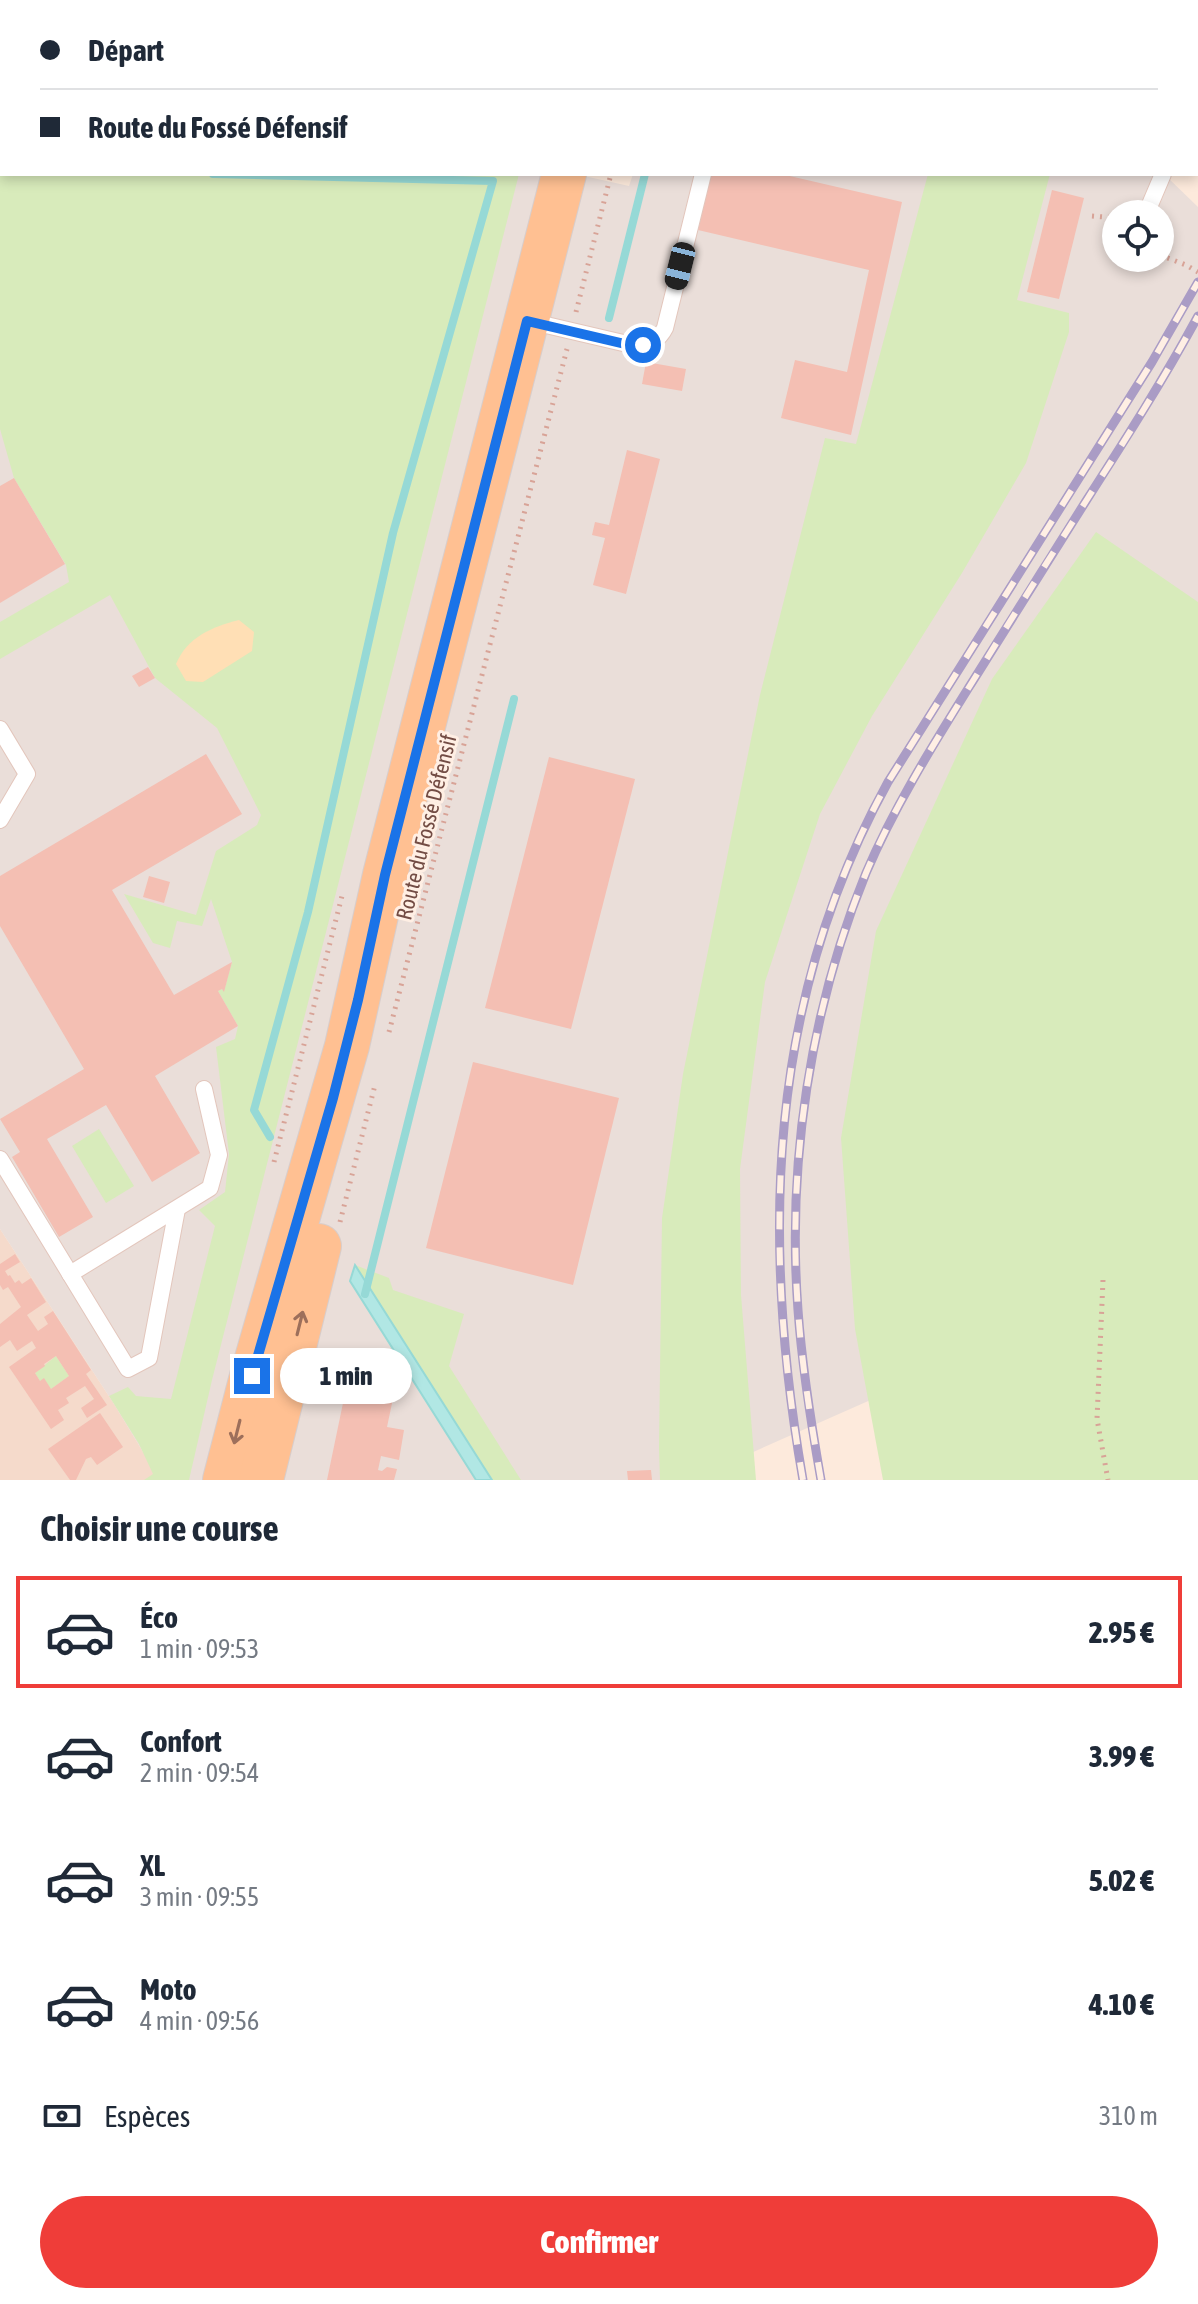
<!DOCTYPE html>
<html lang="fr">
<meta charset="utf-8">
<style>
:root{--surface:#fff;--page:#f2f2f3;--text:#1f2937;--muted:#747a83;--line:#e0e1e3;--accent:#ef3d39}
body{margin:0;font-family:"Asap Condensed",sans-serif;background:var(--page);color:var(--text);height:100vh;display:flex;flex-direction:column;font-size:30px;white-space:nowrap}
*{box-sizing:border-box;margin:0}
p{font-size:26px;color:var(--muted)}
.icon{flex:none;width:44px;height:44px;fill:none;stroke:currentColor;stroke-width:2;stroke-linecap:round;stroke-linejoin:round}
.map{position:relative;height:1480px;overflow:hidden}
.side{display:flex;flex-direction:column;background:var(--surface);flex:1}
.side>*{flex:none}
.banner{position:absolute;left:0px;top:0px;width:1198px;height:176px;box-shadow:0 4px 12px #0003;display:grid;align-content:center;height:176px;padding:0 40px;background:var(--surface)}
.controls{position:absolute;left:1102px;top:200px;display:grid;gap:16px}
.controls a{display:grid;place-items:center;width:72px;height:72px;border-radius:50%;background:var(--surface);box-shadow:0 4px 12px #0003;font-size:40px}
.end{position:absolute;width:36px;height:36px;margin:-18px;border:10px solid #1a73e8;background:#fff;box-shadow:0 0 0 4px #fff}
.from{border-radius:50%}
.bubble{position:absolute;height:56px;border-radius:28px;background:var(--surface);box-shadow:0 4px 12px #0003;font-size:26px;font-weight:800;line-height:56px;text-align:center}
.car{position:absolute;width:24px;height:48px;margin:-24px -12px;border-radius:10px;box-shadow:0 0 6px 2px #0007;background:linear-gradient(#222 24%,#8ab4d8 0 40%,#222 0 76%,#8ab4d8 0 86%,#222 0)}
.banner b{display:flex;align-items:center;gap:28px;height:76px;font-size:30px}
.banner b+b{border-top:2px solid var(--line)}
.banner i{width:20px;height:20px;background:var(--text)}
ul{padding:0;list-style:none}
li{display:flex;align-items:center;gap:24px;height:112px;margin:0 16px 12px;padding:0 24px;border:4px solid transparent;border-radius:0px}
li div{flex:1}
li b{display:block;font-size:30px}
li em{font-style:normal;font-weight:800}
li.active{border-color:var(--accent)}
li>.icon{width:72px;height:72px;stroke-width:1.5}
h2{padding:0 40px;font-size:36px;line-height:96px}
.pay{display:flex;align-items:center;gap:20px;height:88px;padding:0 40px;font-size:30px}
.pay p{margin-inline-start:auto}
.action{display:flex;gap:16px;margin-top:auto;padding:16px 40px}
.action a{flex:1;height:92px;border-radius:48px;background:var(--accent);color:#fff;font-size:32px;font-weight:800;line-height:92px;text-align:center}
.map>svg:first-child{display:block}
</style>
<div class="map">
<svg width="1198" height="1480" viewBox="0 0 1198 1480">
<rect width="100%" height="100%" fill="#fdeadc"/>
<path fill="#f5dacb" d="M0,1229L114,1404L160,1480H0Z"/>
<g fill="#eaded9" fill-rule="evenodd">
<rect x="682" y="0" width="513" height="2"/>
<path d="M0,155L2,174H575L629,186L633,174H1164L1198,207V1071L918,1379L690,1480H160L114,1404L0,1229ZM1116,214H1160V258H1116Z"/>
</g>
<g fill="#d8ebbb">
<path d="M0,0H552V2H2V174H519L212,1380L189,1480H144L153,1474L139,1444L109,1396L128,1387L136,1396L171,1399L215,1226L199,1210L225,1192L229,1154L216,1047L235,1039L238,1026L218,991L222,989L224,991L232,962L211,899L202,926L177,921L170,948L153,943L124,894L196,915L216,851L257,825L261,815L217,728L155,678L110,595L0,659V622L69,582L66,565L14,478L0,429Z"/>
<path d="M928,174H1050L1017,300L1069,313V332L1026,463L962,573L872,716L820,814L765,982L740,1169L741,1295L756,1480H660L659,1448L662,1218L683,1074L760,695L825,438L856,444Z"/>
<path d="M1096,532L1198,602V1480H883L855,1329L841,1138L876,931L992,679Z"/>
<path d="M99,1129L134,1186L106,1203L72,1146Z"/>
<path d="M355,1265L389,1278L393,1290L464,1314L449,1366L521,1480H492Z"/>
<path d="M56,1356L69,1376L51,1389L44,1379L40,1381L35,1373Z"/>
</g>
<path fill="#ffdfb5" d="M239,620L254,632L252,651L203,682L186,681L176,664C187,637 212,627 239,620Z"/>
<path fill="#b1e7e4" stroke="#96d9d6" stroke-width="2" d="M355,1265L492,1480H476L350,1281Z"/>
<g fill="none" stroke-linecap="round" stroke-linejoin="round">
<g stroke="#96d9d6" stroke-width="8">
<path d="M517,0V2"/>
<path d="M0,171H2"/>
<path d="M213,174L493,181L393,533L308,912L254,1110L270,1137"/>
<path d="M609,318L645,174"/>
<path d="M365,1294L514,699"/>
</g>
</g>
<g fill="#f4bfb3" fill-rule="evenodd">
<path d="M711,174H781L902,202L851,435L781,418L795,360L847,372L869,270L698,230Z"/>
<path d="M1052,190L1084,198L1059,299L1027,292Z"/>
<path d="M646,362L686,369L682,391L642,384Z"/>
<path d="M627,450L660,459L626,594L593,585L605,538L592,535L595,522L609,525Z"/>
<path d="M14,478L65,564L0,603V486Z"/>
<path d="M148,667L155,678L139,687L132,676Z"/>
<path d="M206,754L242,814L112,890L174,995L232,962L224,992L222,989L218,991L238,1026L155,1076L200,1153L152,1182L106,1105L47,1139L93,1217L59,1237L12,1157L20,1152L0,1119L84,1069L0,926V876Z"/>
<path d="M549,757L635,779L571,1029L485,1008Z"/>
<path d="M149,876L170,882L164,903L143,897Z"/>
<path d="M473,1062L619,1098L573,1285L426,1248Z"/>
<path d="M15,1254L20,1262L5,1271L8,1276L10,1275L15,1283L19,1280L22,1284L31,1278L46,1302L27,1315L38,1331L48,1324L44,1317L53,1311L91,1370L86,1374L107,1405L87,1418L81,1408L94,1399L85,1386L66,1398L69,1403L58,1410L64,1420L51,1429L9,1367L36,1348L32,1341L17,1351L10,1340L0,1347V1324L21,1307L8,1287L3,1290L0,1285V1264ZM56,1356L69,1376L51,1389L44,1378L40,1381L35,1373L45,1366L44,1364Z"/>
<path d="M348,1379L395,1389L387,1427L404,1430L399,1460L381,1456L378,1470L382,1471L387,1467L397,1469L394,1480H327Z"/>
<path d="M100,1413L123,1447L97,1465L91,1457L86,1459L76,1480H70L48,1449Z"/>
<path d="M651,1470L652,1480H628L627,1471Z"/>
</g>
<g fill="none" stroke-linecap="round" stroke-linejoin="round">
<defs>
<g id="service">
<path d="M1115,0L1116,2"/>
<path d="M746,2V0"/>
<path d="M1146,214L1163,174"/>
<path d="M529,321L636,346C649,345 659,340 665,328L703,174"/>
<path d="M0,729L27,774L0,820"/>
<path d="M0,1159L128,1369L149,1358L177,1209"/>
<path d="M70,1274L210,1188L219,1155L204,1089"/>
</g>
<g id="primary">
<path d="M636,2V0"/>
<path d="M225,1480L252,1376L347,1046L385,875L564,174"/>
<path d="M261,1480L319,1246"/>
</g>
</defs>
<use href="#service" stroke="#e3c6bc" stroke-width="18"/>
<use href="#primary" stroke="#d8cdcb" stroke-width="46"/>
<g stroke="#d8a397" stroke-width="5" stroke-dasharray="2 6" stroke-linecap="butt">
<path d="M569,2L570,0"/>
<path d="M1092,216L1116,218"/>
<path d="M1160,255L1186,265L1198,272"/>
<path d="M576,312L611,174"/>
<path d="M389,1032L567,349"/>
<path d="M274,1162L343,892"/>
<path d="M340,1222L375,1085"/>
<path d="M1103,1280L1097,1419L1108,1480"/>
</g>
<use href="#service" stroke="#fff" stroke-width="16"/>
<use href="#primary" stroke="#ffc092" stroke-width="44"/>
<defs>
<g id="rail">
<path d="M803,1480C761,1239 767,1001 888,782L1152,362L1198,282"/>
<path d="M821,1480C811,1423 802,1367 798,1310C787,1163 810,1010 866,873C894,807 933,745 971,684C1009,623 1047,562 1086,501C1125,440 1164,379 1198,316"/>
</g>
</defs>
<use href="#rail" stroke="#aa9cc5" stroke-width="9"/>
<use href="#rail" stroke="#ffefe4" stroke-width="6" stroke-dasharray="18" stroke-linecap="butt"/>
</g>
<defs><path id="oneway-shaft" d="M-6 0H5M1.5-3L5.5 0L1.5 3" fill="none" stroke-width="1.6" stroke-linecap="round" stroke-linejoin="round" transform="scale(2)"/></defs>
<g stroke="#9d6f5b">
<use href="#oneway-shaft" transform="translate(300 1323) rotate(-76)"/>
<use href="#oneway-shaft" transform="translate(237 1432) rotate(104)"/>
</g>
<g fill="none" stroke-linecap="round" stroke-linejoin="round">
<path stroke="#1a73e8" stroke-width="10" d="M252,1376L333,1098L358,1000L385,875L527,321L625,344L643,345"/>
</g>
<g text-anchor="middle" stroke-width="6" stroke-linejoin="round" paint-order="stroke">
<g font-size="22" fill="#734c44" stroke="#ffefe4">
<text transform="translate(426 827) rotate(-76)" y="8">Route du Fossé Défensif</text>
</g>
</g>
</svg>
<div class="controls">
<a><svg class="icon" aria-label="locate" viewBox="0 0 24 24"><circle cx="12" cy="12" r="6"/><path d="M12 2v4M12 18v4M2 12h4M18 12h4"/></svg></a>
</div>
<i class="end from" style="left:643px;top:345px"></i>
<i class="end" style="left:252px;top:1376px"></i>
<div class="bubble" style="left:280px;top:1348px;width:132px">1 min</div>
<i class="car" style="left:680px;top:266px;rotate:194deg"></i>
<div class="banner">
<b><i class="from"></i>Départ</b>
<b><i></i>Route du Fossé Défensif</b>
</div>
</div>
<section class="side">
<h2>Choisir une course</h2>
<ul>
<li class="active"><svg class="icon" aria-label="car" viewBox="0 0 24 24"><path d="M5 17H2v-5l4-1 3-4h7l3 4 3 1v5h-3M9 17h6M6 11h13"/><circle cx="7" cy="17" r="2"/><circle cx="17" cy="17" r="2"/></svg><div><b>Éco</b><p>1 min · 09:53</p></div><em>2.95 €</em></li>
<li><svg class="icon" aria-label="car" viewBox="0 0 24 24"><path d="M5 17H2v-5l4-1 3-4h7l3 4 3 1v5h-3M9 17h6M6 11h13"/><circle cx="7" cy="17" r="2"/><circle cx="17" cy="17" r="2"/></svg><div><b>Confort</b><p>2 min · 09:54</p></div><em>3.99 €</em></li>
<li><svg class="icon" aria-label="car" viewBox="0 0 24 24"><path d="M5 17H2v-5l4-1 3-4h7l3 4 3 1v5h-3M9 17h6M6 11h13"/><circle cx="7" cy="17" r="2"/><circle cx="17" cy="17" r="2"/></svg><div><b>XL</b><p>3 min · 09:55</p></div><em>5.02 €</em></li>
<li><svg class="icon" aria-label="car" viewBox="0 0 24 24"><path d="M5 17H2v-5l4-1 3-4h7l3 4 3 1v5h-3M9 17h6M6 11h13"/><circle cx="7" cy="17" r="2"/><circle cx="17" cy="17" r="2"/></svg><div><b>Moto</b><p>4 min · 09:56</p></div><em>4.10 €</em></li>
</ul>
<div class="pay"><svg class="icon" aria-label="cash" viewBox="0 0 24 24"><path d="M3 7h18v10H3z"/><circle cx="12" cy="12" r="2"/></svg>Espèces<p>310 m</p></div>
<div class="action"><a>Confirmer</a></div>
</section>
